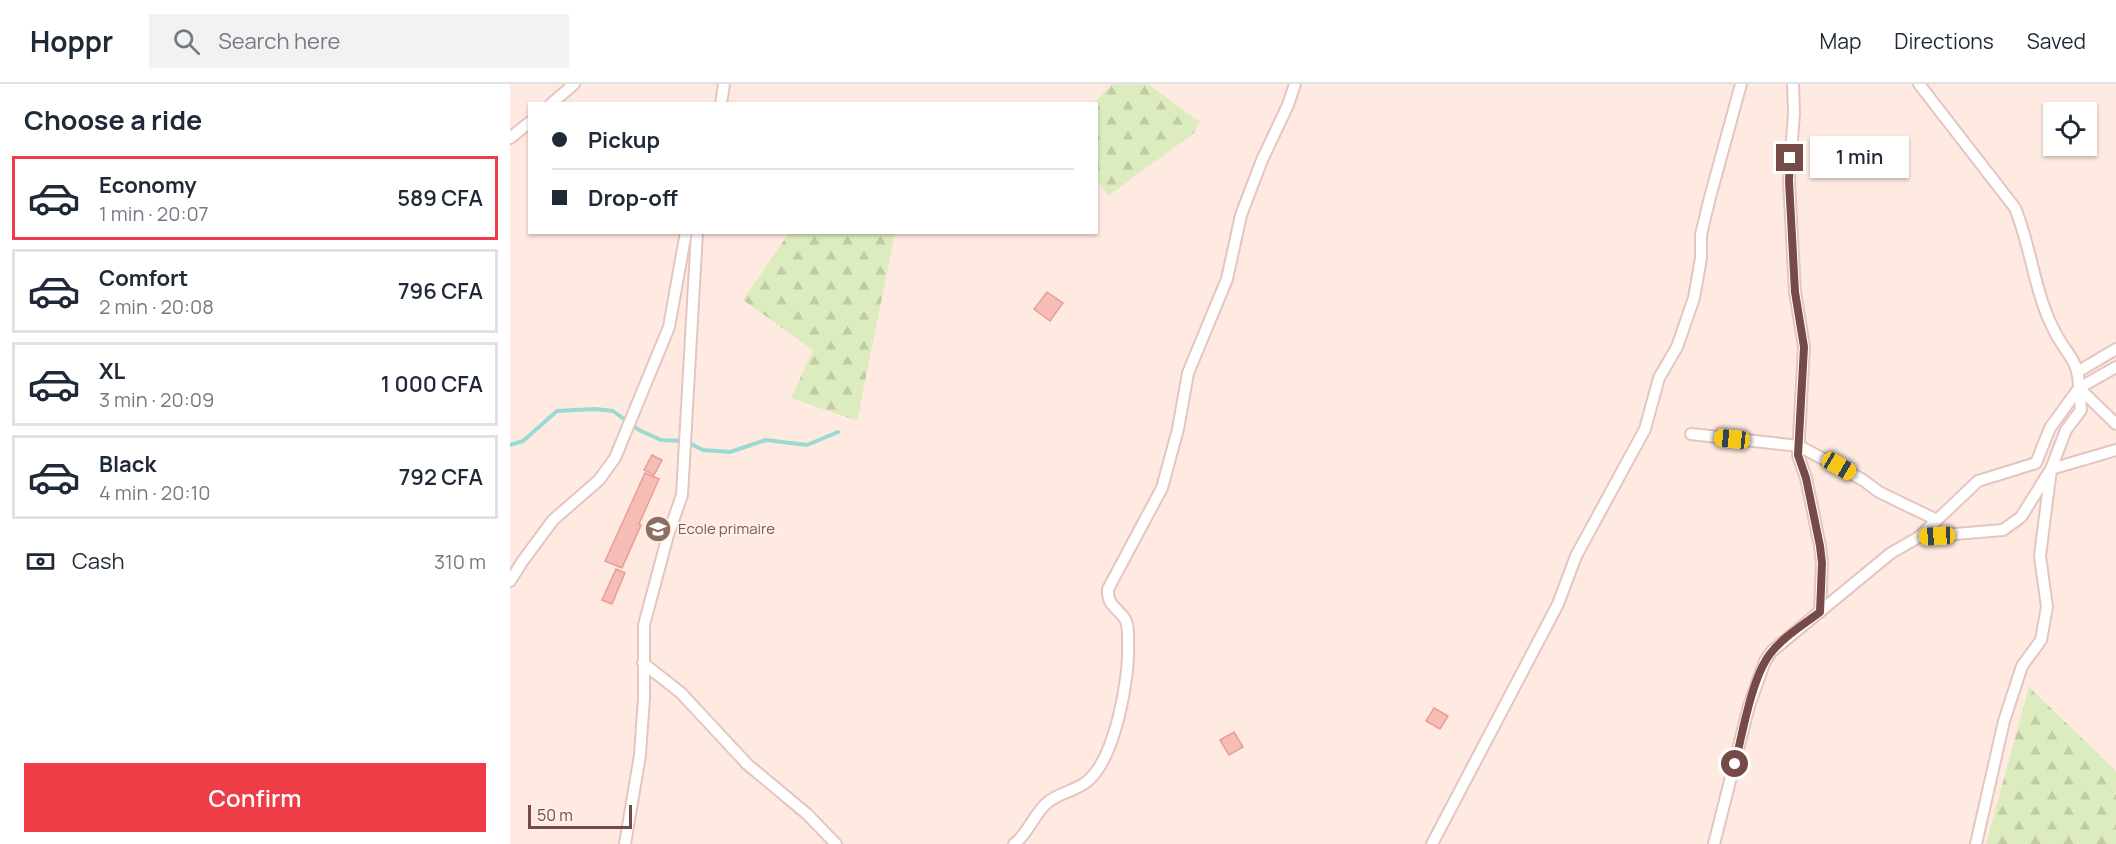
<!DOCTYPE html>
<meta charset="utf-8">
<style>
:root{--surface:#fff;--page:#f2f2f3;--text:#1f2937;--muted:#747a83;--line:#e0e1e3;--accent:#ef3d48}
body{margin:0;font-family:Manrope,sans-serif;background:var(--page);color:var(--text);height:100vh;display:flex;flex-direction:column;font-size:22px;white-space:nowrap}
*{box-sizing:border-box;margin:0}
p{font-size:20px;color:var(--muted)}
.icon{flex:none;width:33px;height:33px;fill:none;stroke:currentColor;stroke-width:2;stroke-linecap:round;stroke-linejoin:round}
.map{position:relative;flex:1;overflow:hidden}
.drawer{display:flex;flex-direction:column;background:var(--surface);width:510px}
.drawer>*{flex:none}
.top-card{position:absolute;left:18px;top:18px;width:570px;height:132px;border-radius:0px;box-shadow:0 2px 4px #0004;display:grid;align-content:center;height:132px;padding:0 24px;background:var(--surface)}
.controls{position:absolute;left:1533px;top:18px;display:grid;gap:12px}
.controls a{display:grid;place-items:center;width:54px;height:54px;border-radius:0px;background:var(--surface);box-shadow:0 2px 4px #0004;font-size:30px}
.scale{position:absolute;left:18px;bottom:15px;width:104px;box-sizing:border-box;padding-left:6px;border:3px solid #764a46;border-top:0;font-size:16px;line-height:21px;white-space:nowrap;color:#764a46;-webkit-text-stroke:4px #ffefe8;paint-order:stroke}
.end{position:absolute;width:27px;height:27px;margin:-14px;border:8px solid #764a46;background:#fff;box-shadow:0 0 0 3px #fff}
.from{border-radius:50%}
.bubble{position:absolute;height:42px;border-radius:0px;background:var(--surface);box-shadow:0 2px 4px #0004;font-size:20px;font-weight:600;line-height:42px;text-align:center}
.car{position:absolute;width:18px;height:36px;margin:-18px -9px;border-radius:8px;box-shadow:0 0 4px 2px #0007;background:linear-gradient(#f5c518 24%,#345 0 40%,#f5c518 0 76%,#345 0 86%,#f5c518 0)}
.top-card b{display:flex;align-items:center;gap:21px;height:57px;font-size:22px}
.top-card b+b{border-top:2px solid var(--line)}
.top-card i{width:15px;height:15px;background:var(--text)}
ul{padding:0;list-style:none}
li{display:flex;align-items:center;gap:18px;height:84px;margin:0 12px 9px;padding:0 12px;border:3px solid var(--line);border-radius:0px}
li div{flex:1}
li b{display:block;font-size:22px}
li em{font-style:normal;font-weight:600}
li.current{border-color:var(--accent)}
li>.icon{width:54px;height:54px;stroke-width:1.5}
h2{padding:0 24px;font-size:27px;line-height:72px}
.pay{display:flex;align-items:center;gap:15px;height:66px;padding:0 24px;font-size:22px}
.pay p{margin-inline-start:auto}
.primary-button{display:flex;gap:12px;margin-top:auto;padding:12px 24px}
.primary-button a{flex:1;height:69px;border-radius:0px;background:var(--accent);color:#fff;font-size:24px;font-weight:600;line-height:69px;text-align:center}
header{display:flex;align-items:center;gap:36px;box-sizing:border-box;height:84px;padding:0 30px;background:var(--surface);border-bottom:2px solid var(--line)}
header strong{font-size:28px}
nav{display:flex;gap:33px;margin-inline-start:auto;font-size:21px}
.search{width:420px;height:54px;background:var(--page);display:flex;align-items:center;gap:15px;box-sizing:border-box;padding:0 21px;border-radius:0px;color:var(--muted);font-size:22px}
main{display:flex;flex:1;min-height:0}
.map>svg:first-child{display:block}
</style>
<header>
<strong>Hoppr</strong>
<div class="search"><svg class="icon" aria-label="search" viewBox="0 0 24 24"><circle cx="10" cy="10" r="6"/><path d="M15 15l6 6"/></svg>Search here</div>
<nav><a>Map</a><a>Directions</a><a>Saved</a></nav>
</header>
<main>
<section class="drawer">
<h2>Choose a ride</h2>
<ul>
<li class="current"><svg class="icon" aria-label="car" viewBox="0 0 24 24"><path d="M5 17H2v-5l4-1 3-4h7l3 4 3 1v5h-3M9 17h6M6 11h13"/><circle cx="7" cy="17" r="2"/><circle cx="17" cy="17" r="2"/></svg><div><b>Economy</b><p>1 min · 20:07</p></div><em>589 CFA</em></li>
<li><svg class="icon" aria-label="car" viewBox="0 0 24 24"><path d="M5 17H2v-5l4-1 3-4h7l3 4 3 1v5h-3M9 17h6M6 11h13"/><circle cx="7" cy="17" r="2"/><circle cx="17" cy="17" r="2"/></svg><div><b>Comfort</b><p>2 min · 20:08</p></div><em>796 CFA</em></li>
<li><svg class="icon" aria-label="car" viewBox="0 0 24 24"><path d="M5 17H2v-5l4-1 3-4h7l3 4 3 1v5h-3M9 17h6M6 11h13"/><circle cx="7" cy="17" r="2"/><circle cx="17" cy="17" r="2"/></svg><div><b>XL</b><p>3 min · 20:09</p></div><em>1 000 CFA</em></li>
<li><svg class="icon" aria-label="car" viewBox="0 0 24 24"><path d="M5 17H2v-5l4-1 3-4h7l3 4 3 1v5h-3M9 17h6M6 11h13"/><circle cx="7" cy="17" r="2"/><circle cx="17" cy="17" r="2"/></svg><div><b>Black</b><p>4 min · 20:10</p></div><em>792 CFA</em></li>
</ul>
<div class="pay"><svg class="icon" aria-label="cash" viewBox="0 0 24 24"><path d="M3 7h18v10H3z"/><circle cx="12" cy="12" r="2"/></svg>Cash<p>310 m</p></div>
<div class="primary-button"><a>Confirm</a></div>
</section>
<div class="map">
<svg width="1606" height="760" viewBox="0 0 1606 760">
<defs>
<pattern id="forest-firs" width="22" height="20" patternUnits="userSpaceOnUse" patternTransform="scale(1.5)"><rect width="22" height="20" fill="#ddecbe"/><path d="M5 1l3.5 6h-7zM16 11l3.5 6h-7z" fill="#c1cca5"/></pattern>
</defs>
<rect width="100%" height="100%" fill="#feeae0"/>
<g fill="url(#forest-firs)">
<path d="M602,0H638L690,38L684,49L598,112L587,96L586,20L584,19Z"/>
<path d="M279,149H385L347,337L281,314L303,266L233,216Z"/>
<path d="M1519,603L1606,687V760H1476Z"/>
</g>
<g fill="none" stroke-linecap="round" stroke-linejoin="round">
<path stroke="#99dad2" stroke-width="4" d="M0,361L13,357L47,327L85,325L103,327L129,346L151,356L175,357L193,366L220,368L256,356L297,361L328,348"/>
</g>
<g fill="#f5bdb6" stroke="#e89e95" stroke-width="1.5">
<path d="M537,208L553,219L540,237L524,225Z"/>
<path d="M142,371L152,376L144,391L134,386Z"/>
<path d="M135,389L149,395L129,440L131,441L112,484L95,477Z"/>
<path d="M106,485L115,489L102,520L92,516Z"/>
<path d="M924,624L938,632L930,645L916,637Z"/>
<path d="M724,648L733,663L719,671L710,656Z"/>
</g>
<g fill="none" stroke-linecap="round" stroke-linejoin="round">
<defs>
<g id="minor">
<path d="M1283,0L1284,29L1279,97L1285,208L1294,263L1288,371L1296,394L1310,462L1312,479L1310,528"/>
<path d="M1409,0L1505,124C1522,165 1524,210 1546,250C1558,272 1569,277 1569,304L1606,340"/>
<path d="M41,20L64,0"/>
<path d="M211,20L214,0"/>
<path d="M0,54L20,38"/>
<path d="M1569,287L1606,265"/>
<path d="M1181,350L1289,362L1353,396L1369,408L1427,436"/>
<path d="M1409,453L1468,397L1526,379L1540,344L1569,304L1606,283"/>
<path d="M0,497L12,478L43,436L89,396L105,374L159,243L176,148"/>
<path d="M133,579L171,609L237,680L297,730L326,760"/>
<path d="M115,760L130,671L134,614V541L158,451L172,411L187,148"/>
<path d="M504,760C519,749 524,729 538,718C549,709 564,707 575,699C605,678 620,593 618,558C618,551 619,542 615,535C607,523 597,522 598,505L652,404L668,345L678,289L717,195L731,131L752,76L778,21L785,0"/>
<path d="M922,760L1048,520L1066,472L1135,345L1149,294L1167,263L1184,214L1191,174V151L1199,117L1231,0"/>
<path d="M1204,760L1239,622L1255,577L1262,567L1381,469L1409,453L1493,446L1511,433L1541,385L1606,366"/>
<path d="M1466,760L1494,637L1512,582L1531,556L1537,523L1530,472L1541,385L1556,346L1571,326L1569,304"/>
</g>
</defs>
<use href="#minor" stroke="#e4c5bf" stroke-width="14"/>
<use href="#minor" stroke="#fff" stroke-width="10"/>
</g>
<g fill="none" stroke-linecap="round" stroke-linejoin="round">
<path stroke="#764a46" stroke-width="8" d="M1225,680C1232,651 1242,593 1260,570C1273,553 1293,541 1310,528L1312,479L1310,462L1296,394L1288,371L1294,263L1285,208L1279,97L1280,74"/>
</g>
<defs>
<symbol id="school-disc" viewBox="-11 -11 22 22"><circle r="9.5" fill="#8d6e63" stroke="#ffefe8"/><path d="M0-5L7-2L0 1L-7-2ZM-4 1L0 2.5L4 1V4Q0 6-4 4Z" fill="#fff"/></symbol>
</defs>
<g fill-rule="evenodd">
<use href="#school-disc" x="133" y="430" width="30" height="30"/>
</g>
<g text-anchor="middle" stroke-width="4.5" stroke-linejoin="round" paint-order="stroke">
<g font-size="15" fill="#785e54" stroke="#ffefe8" text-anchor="start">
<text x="168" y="450">Ecole primaire</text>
</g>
</g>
</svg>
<div class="controls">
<a><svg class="icon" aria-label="locate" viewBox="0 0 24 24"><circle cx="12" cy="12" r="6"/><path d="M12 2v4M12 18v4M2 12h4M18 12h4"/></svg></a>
</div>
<div class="scale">50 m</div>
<i class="end from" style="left:1225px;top:680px"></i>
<i class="end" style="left:1280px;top:74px"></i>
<div class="bubble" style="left:1300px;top:52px;width:99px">1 min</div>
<i class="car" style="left:1222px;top:355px;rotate:276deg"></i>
<i class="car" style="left:1329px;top:382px;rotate:120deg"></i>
<i class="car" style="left:1427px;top:452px;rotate:267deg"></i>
<div class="top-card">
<b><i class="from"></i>Pickup</b>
<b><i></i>Drop-off</b>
</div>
</div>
</main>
